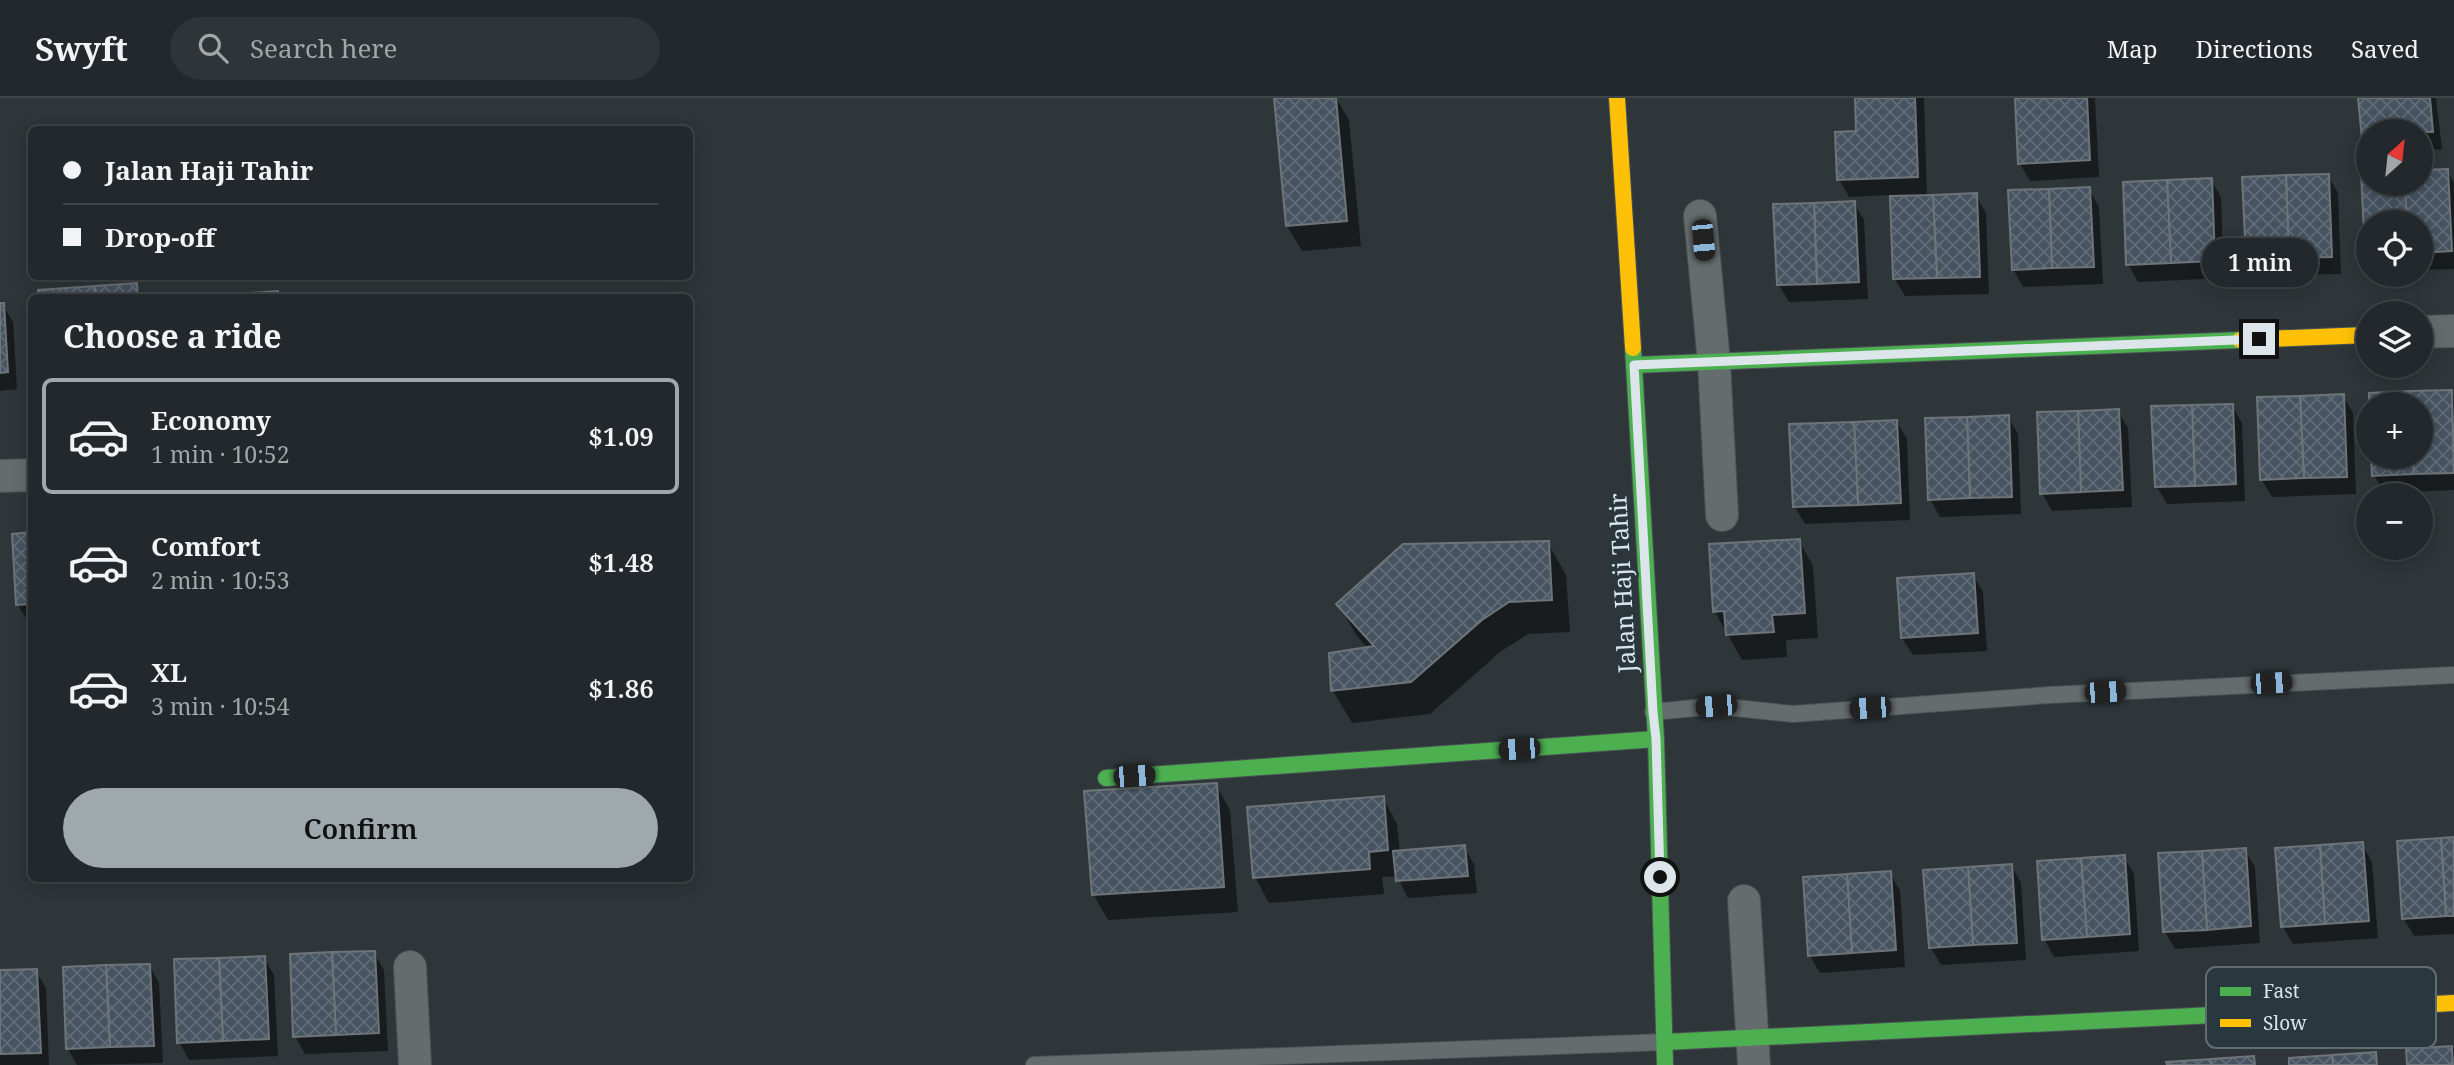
<!DOCTYPE html>
<meta charset="utf-8">
<style>
:root{--surface:#22282b;--page:#2e3437;--text:#f1f3f6;--muted:#a2a6a9;--line:#3f4447;--accent:#9fa8ac}
body{margin:0;font-family:"Noto Serif",serif;background:var(--page);color:var(--text);height:100vh;display:flex;flex-direction:column;font-size:26px;white-space:nowrap}
*{box-sizing:border-box;margin:0}
p{font-size:23px;color:var(--muted)}
.icon{flex:none;width:38px;height:38px;fill:none;stroke:currentColor;stroke-width:2;stroke-linecap:round;stroke-linejoin:round}
.map{position:relative;flex:1;overflow:hidden}
.details{position:absolute;left:28px;top:196px;width:665px;height:588px;display:flex;flex-direction:column;background:var(--surface);border-radius:10px;box-shadow:0 4px 18px #0003,0 0 0 2px var(--line)}
.details>*{flex:none}
.guide{position:absolute;left:28px;top:28px;width:665px;height:154px;border-radius:10px;box-shadow:0 4px 18px #0003,0 0 0 2px var(--line);display:grid;align-content:center;height:154px;padding:0 35px;background:var(--surface)}
.needle{width:46px;rotate:27deg}
.buttons{position:absolute;left:2356px;top:21px;display:grid;gap:14px}
.buttons a{display:grid;place-items:center;width:77px;height:77px;border-radius:50%;background:var(--surface);box-shadow:0 4px 18px #0003,0 0 0 2px var(--line);font-size:35px}
.end{position:absolute;width:32px;height:32px;margin:-16px;border:9px solid #dce6ea;background:#111;box-shadow:0 0 0 4px #111}
.from{border-radius:50%}
.bubble{position:absolute;height:49px;border-radius:24px;background:var(--surface);box-shadow:0 4px 18px #0003,0 0 0 2px var(--line);font-size:23px;font-weight:600;line-height:49px;text-align:center}
.car{position:absolute;width:21px;height:42px;margin:-21px -10px;border-radius:9px;box-shadow:0 0 5px 2px #0007;background:linear-gradient(#222 24%,#8ab4d8 0 40%,#222 0 76%,#8ab4d8 0 86%,#222 0)}
.guide b{display:flex;align-items:center;gap:24px;height:66px;font-size:26px}
.guide b+b{border-top:2px solid var(--line)}
.guide i{width:18px;height:18px;background:var(--text)}
ul{padding:0;list-style:none}
li{display:flex;align-items:center;gap:21px;height:116px;margin:0 14px 10px;padding:0 21px;border:4px solid transparent;border-radius:10px}
li div{flex:1}
li b{display:block;font-size:26px}
li em{font-style:normal;font-weight:600}
li.active{border-color:var(--accent)}
li>.icon{width:63px;height:63px;stroke-width:1.5}
h2{padding:0 35px;font-size:32px;line-height:84px}
.button{display:flex;gap:14px;margin-top:auto;padding:14px 35px}
.button a{flex:1;height:80px;border-radius:42px;background:var(--accent);color:#111;font-size:28px;font-weight:600;line-height:80px;text-align:center}
header{display:flex;align-items:center;gap:42px;box-sizing:border-box;height:98px;padding:0 35px;background:var(--surface);border-bottom:2px solid var(--line)}
header strong{font-size:33px}
nav{display:flex;gap:38px;margin-inline-start:auto;font-size:24px}
.search{width:490px;height:63px;background:var(--page);display:flex;align-items:center;gap:18px;box-sizing:border-box;padding:0 24px;border-radius:38px;color:var(--muted);font-size:26px}
.map>svg:first-child{display:block}
</style>
<header>
<strong>Swyft</strong>
<div class="search"><svg class="icon" aria-label="search" viewBox="0 0 24 24"><circle cx="10" cy="10" r="6"/><path d="M15 15l6 6"/></svg>Search here</div>
<nav><a>Map</a><a>Directions</a><a>Saved</a></nav>
</header>
<div class="map">
<svg width="2454" height="967" viewBox="0 0 2454 967">
<defs>
<pattern id="building-cross-hatch" width="8" height="8" patternUnits="userSpaceOnUse" patternTransform="scale(1.75)"><rect width="8" height="8" fill="#465361"/><path d="M0 0l8 8M0 8l8-8" fill="none" stroke="#606c78"/></pattern>
</defs>
<rect width="100%" height="100%" fill="#2e3639"/>
<g fill="#0007">
<path d="M1299,0H1336L1349,22L1361,148L1302,153L1287,128Z"/>
<path d="M1882,0H1924L1927,99L1976,97L1986,115L1989,196L1905,198L1895,181L1891,97L1849,99L1839,81L1858,35Z"/>
<path d="M2016,0H2095L2099,79L2030,83L2020,66Z"/>
<path d="M2360,0H2436L2442,51L2420,53V33H2368V48L2363,40Z"/>
<path d="M2447,73L2454,85V171L2420,172V124H2368V158L2367,156L2368,86H2420Z"/>
<path d="M2328,78L2338,95L2341,176L2257,178L2247,161Z"/>
<path d="M2211,82L2221,99L2224,180L2138,184L2128,166Z"/>
<path d="M2089,91L2099,109L2103,186L2023,189L2013,171Z"/>
<path d="M1854,105L1864,122L1868,201L1789,204L1779,187Z"/>
<path d="M136,187L143,200H40Z"/>
<path d="M0,207H3L13,224L17,291L0,293Z"/>
<path d="M2451,294L2454,298V392L2384,395L2374,377L2373,359H2420V306H2371L2370,297Z"/>
<path d="M2343,298L2353,315L2356,396L2272,399L2262,382Z"/>
<path d="M2232,307L2242,325L2245,403L2167,406L2157,389Z"/>
<path d="M2118,313L2128,330L2132,409L2052,413L2042,395Z"/>
<path d="M2008,319L2018,336L2021,416L1940,419L1930,401Z"/>
<path d="M1897,324L1907,341L1910,422L1805,426L1795,409Z"/>
<path d="M32,436V524H28L18,507Z"/>
<path d="M1799,442L1813,468L1818,540L1786,542L1787,559L1742,562L1715,514Z"/>
<path d="M1548,445L1566,477L1570,534L1528,536L1500,554L1430,616L1352,625L1333,593L1368,551L1357,538L1338,506Z"/>
<path d="M1973,477L1983,494L1987,553L1913,557L1902,540Z"/>
<path d="M1216,687L1230,712L1238,814L1108,822L1093,796Z"/>
<path d="M1383,700L1397,726L1400,754L1464,749L1474,766L1477,795L1408,800L1397,778L1382,779L1384,796L1269,805L1255,779Z"/>
<path d="M2454,740V836L2414,838L2404,821Z"/>
<path d="M2362,746L2372,764L2378,840L2293,846L2283,829Z"/>
<path d="M2245,752L2255,769L2260,845L2175,851L2165,834Z"/>
<path d="M2124,759L2134,776L2139,853L2054,859L2044,841Z"/>
<path d="M2011,767L2021,785L2026,862L1941,867L1931,850Z"/>
<path d="M1890,775L1900,793L1905,869L1820,875L1810,858Z"/>
<path d="M374,855L384,872L388,953L305,956L295,938Z"/>
<path d="M264,860L274,877L278,958L189,962L179,944Z"/>
<path d="M149,867L159,885L163,965L77,967L68,951Z"/>
<path d="M36,873L46,890L49,967H0V874Z"/>
<path d="M2454,950V967H2408L2407,953Z"/>
</g>
<g fill="url(#building-cross-hatch)" stroke="#6e7478" stroke-width="2">
<path d="M1274,0H1336L1347,123L1286,128Z"/>
<path d="M1855,0H1915L1918,79L1837,82L1835,34L1856,33Z"/>
<path d="M2015,0H2087L2090,62L2018,66Z"/>
<path d="M2358,0H2430L2433,34L2368,33V40L2362,41Z"/>
<path d="M2448,71L2452,153L2420,155V124H2407L2405,86H2420V72Z"/>
<path d="M2361,74H2368V86H2405L2407,124H2368V157H2365Z"/>
<path d="M2329,76L2332,159L2289,160L2286,77Z"/>
<path d="M2286,77L2289,160L2246,161L2242,79Z"/>
<path d="M2212,80L2215,163L2171,165L2167,82Z"/>
<path d="M2167,82L2171,165L2126,167L2123,84Z"/>
<path d="M2090,89L2094,169L2052,170L2049,91Z"/>
<path d="M2049,91L2052,170L2012,172L2008,92Z"/>
<path d="M1977,95L1980,179L1937,180L1933,97Z"/>
<path d="M1933,97L1937,180L1893,181L1890,98Z"/>
<path d="M1855,103L1859,184L1817,186L1814,105Z"/>
<path d="M1814,105L1817,186L1777,187L1773,106Z"/>
<path d="M137,185L138,200H96L95,188Z"/>
<path d="M95,188L96,200H38V192Z"/>
<path d="M278,193V200H237L236,196Z"/>
<path d="M236,196L237,200H194V198Z"/>
<path d="M0,205H4L8,274L0,275Z"/>
<path d="M2452,292L2454,375L2414,376L2413,359H2420V306H2411L2410,293Z"/>
<path d="M2410,293L2411,306H2369V295Z"/>
<path d="M2344,296L2347,379L2304,380L2300,298Z"/>
<path d="M2300,298L2304,380L2260,382L2257,299Z"/>
<path d="M2233,306L2236,386L2195,388L2192,307Z"/>
<path d="M2192,307L2195,388L2155,389L2151,308Z"/>
<path d="M2119,311L2123,392L2081,394L2078,313Z"/>
<path d="M2078,313L2081,394L2040,396L2037,314Z"/>
<path d="M2009,317L2012,399L1970,400L1967,319Z"/>
<path d="M1967,319L1970,400L1928,402L1925,320Z"/>
<path d="M1897,322L1901,405L1858,407L1854,324Z"/>
<path d="M1854,324L1858,407L1793,409L1789,326Z"/>
<path d="M2371,359H2413L2414,376L2372,378Z"/>
<path d="M32,434V506L16,507L12,436Z"/>
<path d="M1800,441L1805,515L1772,517L1774,534L1726,537L1724,513L1713,514L1709,446Z"/>
<path d="M1549,443L1552,502L1509,504L1482,522L1411,584L1331,593L1329,555L1374,548L1336,506L1403,446Z"/>
<path d="M1974,475L1978,535L1901,540L1897,480Z"/>
<path d="M1217,685L1224,789L1092,797L1084,693Z"/>
<path d="M1384,698L1388,752L1369,754L1370,771L1253,780L1247,709Z"/>
<path d="M2454,739V818H2446L2441,740Z"/>
<path d="M2441,740L2446,818L2402,821L2397,743Z"/>
<path d="M2363,744L2369,823L2325,826L2320,747Z"/>
<path d="M1465,747L1468,778L1396,783L1393,753Z"/>
<path d="M2320,747L2325,826L2281,829L2275,750Z"/>
<path d="M2246,750L2251,828L2207,832L2202,753Z"/>
<path d="M2202,753L2207,832L2163,834L2158,755Z"/>
<path d="M2125,757L2130,836L2087,839L2081,760Z"/>
<path d="M2081,760L2087,839L2042,842L2037,763Z"/>
<path d="M2012,766L2017,845L1973,847L1968,769Z"/>
<path d="M1968,769L1973,847L1929,850L1923,772Z"/>
<path d="M1891,773L1896,852L1852,855L1847,776Z"/>
<path d="M1847,776L1852,855L1808,858L1803,779Z"/>
<path d="M375,853L379,935L336,937L332,854Z"/>
<path d="M332,854L336,937L293,939L290,856Z"/>
<path d="M265,858L269,941L223,943L219,860Z"/>
<path d="M219,860L223,943L177,945L174,861Z"/>
<path d="M150,866L154,948L110,949L106,867Z"/>
<path d="M106,867L110,949L66,951L63,869Z"/>
<path d="M37,871L41,955L0,956V872Z"/>
<path d="M2452,948L2453,967H2407L2406,951Z"/>
<path d="M2376,954L2377,967H2333L2332,957Z"/>
<path d="M2332,957L2333,967H2289V960Z"/>
<path d="M2254,958L2255,967H2211V961Z"/>
<path d="M2211,961V967H2167L2166,964Z"/>
</g>
<g fill="none" stroke-linecap="round" stroke-linejoin="round">
<defs>
<g id="lane">
<path d="M1653,614L1716,608L1793,616L2050,597L2454,577"/>
<path d="M1034,967L1665,944"/>
</g>
<g id="street">
<path d="M1700,118L1714,264L1722,417"/>
<path d="M2420,234L2454,233"/>
<path d="M0,378L32,377"/>
<path d="M1744,803L1754,967"/>
<path d="M410,869L415,967"/>
</g>
<g id="fast">
<path d="M1633,250L1656,641L1665,967"/>
<path d="M1634,267L2240,242"/>
<path d="M1106,680L1656,641"/>
<path d="M1665,944L2255,915"/>
</g>
<g id="slow">
<path d="M1617,0L1633,250"/>
<path d="M2240,242L2368,237"/>
<path d="M2255,915L2454,905"/>
</g>
</defs>
<use href="#lane" stroke="#4a5254" stroke-width="18"/>
<use href="#street" stroke="#4a5254" stroke-width="34"/>
<use href="#fast" stroke="#4a5254" stroke-width="18"/>
<use href="#slow" stroke="#4a5254" stroke-width="18"/>
<use href="#lane" stroke="#656c6e" stroke-width="16"/>
<use href="#street" stroke="#656c6e" stroke-width="32"/>
<use href="#fast" stroke="#4caf50" stroke-width="16"/>
<use href="#slow" stroke="#ffc107" stroke-width="16"/>
</g>
<g fill="none" stroke-linecap="round" stroke-linejoin="round">
<path stroke="#dce6ea" stroke-width="9" d="M1660,779L1656,641L1653,614L1634,267L2259,241"/>
</g>
<g text-anchor="middle" stroke-width="5" stroke-linejoin="round" paint-order="stroke">
<g font-size="24" fill="#dce6ea" stroke="#29383e">
<text transform="translate(1623 485) rotate(-93)" y="8">Jalan Haji Tahir</text>
</g>
</g>
<rect x="2206" y="869" width="230" height="81" rx="10" fill="#29383e" stroke="#5f6c72" stroke-width="2"/>
<rect x="2220" y="889" width="31" height="9" fill="#4caf50"/>
<rect x="2220" y="921" width="31" height="8" fill="#ffc107"/>
<g font-size="19" fill="#dce6ea">
<text x="2263" y="900">Fast</text>
<text x="2263" y="932">Slow</text>
</g>
</svg>
<div class="buttons">
<a><svg class="needle" viewBox="-14 -14 28 28"><path d="M0-13l5 13h-10z" fill="#e53935"/><path d="M0 13l5-13h-10z" fill="#a2a6a9"/></svg></a>
<a><svg class="icon" aria-label="locate" viewBox="0 0 24 24"><circle cx="12" cy="12" r="6"/><path d="M12 2v4M12 18v4M2 12h4M18 12h4"/></svg></a>
<a><svg class="icon" aria-label="layers" viewBox="0 0 24 24"><path d="M12 4l9 5-9 5-9-5zM3 14l9 5 9-5"/></svg></a>
<a>+</a>
<a>−</a>
</div>
<i class="end from" style="left:1660px;top:779px"></i>
<i class="end" style="left:2259px;top:241px"></i>
<div class="bubble" style="left:2202px;top:140px;width:116px">1 min</div>
<i class="car" style="left:1703px;top:142px;rotate:175deg"></i>
<i class="car" style="left:2271px;top:585px;rotate:87deg"></i>
<i class="car" style="left:2105px;top:594px;rotate:87deg"></i>
<i class="car" style="left:1716px;top:608px;rotate:265deg"></i>
<i class="car" style="left:1870px;top:610px;rotate:266deg"></i>
<i class="car" style="left:1519px;top:651px;rotate:266deg"></i>
<i class="car" style="left:1134px;top:678px;rotate:86deg"></i>
<div class="guide">
<b><i class="from"></i>Jalan Haji Tahir</b>
<b><i></i>Drop-off</b>
</div>
<section class="details">
<h2>Choose a ride</h2>
<ul>
<li class="active"><svg class="icon" aria-label="car" viewBox="0 0 24 24"><path d="M5 17H2v-5l4-1 3-4h7l3 4 3 1v5h-3M9 17h6M6 11h13"/><circle cx="7" cy="17" r="2"/><circle cx="17" cy="17" r="2"/></svg><div><b>Economy</b><p>1 min · 10:52</p></div><em>$1.09</em></li>
<li><svg class="icon" aria-label="car" viewBox="0 0 24 24"><path d="M5 17H2v-5l4-1 3-4h7l3 4 3 1v5h-3M9 17h6M6 11h13"/><circle cx="7" cy="17" r="2"/><circle cx="17" cy="17" r="2"/></svg><div><b>Comfort</b><p>2 min · 10:53</p></div><em>$1.48</em></li>
<li><svg class="icon" aria-label="car" viewBox="0 0 24 24"><path d="M5 17H2v-5l4-1 3-4h7l3 4 3 1v5h-3M9 17h6M6 11h13"/><circle cx="7" cy="17" r="2"/><circle cx="17" cy="17" r="2"/></svg><div><b>XL</b><p>3 min · 10:54</p></div><em>$1.86</em></li>
</ul>
<div class="button"><a>Confirm</a></div>
</section>
</div>
